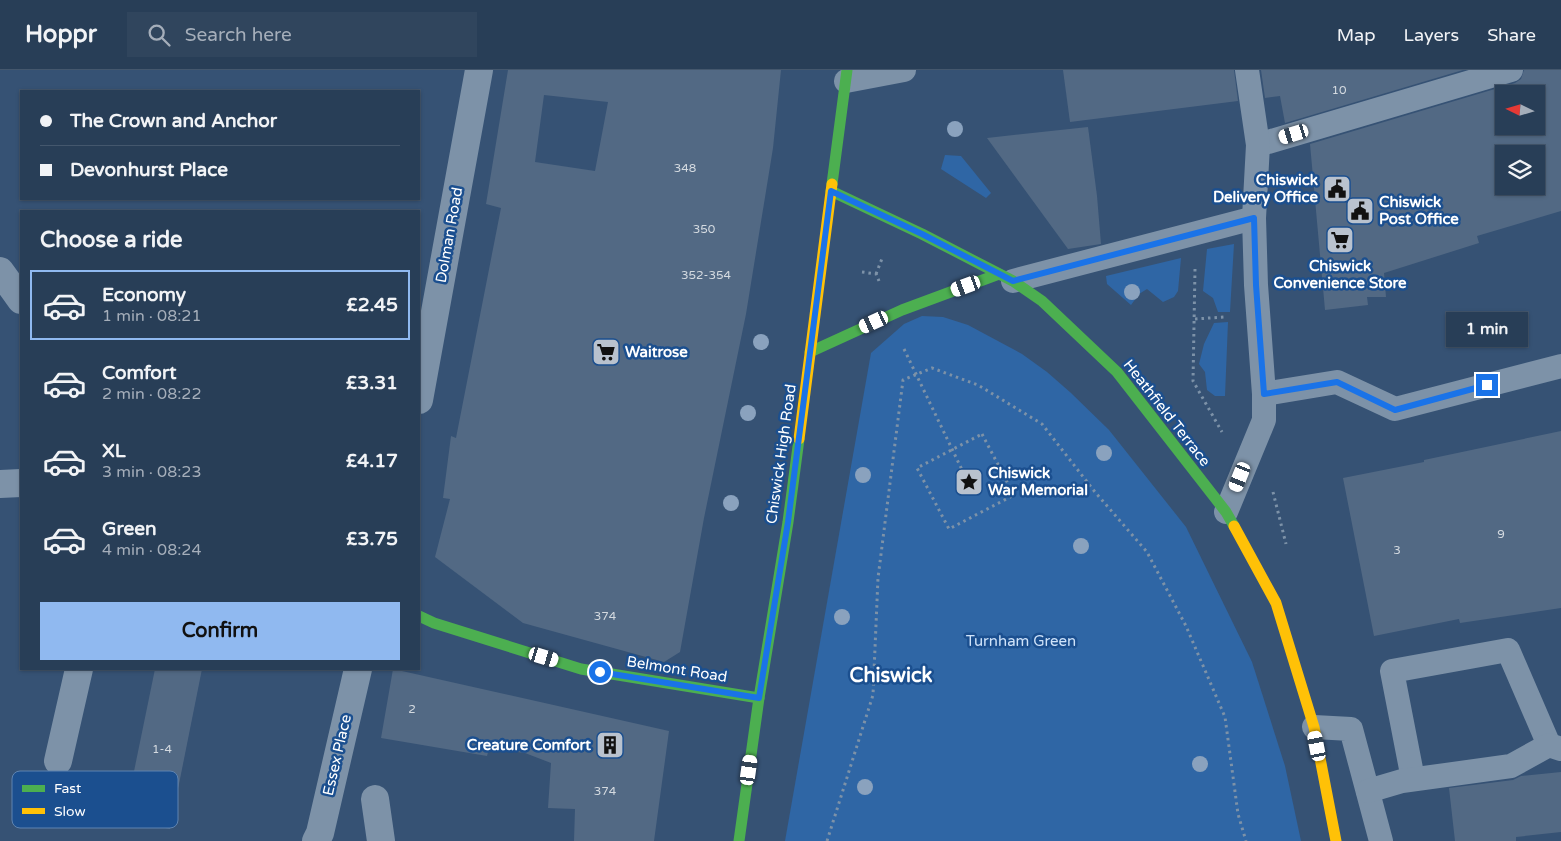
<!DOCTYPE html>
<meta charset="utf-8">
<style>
:root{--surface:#283e57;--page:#30455d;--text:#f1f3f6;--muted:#a5aeba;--line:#44576d;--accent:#90b9f0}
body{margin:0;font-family:"Varela Round",sans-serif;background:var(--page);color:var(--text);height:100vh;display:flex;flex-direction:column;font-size:19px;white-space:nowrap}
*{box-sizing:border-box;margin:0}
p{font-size:16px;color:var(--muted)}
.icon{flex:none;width:28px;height:28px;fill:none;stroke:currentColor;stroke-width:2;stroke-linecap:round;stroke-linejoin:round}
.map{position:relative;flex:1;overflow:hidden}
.side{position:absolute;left:20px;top:140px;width:400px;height:460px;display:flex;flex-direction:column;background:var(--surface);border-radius:0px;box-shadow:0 1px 4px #0004,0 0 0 1px var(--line)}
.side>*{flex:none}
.hud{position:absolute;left:20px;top:20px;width:400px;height:110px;border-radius:0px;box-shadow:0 1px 4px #0004,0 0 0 1px var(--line);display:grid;align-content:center;height:110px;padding:0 20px;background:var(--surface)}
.needle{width:32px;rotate:275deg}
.controls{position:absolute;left:1495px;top:15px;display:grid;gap:10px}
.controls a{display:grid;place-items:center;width:50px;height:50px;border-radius:0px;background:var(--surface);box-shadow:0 1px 4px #0004,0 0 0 1px var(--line);font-size:25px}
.end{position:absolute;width:22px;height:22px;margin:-11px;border:6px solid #1a73e8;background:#fff;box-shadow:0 0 0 2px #fff}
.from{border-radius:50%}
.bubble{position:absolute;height:35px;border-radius:0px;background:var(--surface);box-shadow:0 1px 4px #0004,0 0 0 1px var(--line);font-size:16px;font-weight:700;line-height:35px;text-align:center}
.car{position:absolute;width:15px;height:30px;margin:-15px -8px;border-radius:6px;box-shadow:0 0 4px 1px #0007;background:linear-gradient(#fff 24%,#345 0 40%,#fff 0 76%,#345 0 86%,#fff 0)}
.hud b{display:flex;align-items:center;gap:18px;height:48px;font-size:19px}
.hud b+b{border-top:1px solid var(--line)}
.hud i{width:12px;height:12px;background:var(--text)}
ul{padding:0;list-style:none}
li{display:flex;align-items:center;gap:15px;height:70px;margin:0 10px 8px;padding:0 10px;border:2px solid transparent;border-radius:0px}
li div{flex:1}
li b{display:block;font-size:19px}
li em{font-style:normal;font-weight:700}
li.on{border-color:var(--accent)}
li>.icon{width:45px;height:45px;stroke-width:1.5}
h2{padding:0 20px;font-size:22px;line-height:60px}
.cta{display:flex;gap:10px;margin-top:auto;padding:10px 20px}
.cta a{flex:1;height:58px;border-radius:0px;background:var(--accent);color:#111;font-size:20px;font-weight:700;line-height:58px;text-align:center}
header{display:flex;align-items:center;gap:30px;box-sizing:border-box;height:70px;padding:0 25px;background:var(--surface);border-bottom:1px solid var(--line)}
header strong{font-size:24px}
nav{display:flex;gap:28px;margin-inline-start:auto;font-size:18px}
.search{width:350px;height:45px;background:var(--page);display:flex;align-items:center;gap:12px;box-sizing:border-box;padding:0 18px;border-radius:0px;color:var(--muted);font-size:19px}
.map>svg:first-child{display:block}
</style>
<header>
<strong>Hoppr</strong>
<div class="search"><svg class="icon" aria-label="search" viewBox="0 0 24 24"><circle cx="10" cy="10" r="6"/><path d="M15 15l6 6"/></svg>Search here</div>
<nav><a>Map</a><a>Layers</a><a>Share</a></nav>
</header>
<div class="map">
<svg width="1561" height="771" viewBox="0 0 1561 771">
<rect width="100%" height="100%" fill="#365274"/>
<g fill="#2f66a5">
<path d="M945,85L961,86L991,123L986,128L941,99Z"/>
<path d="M1234,174L1230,242H1218L1213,228L1203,221L1207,179Z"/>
<path d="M1181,188L1178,221L1174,227L1163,232L1147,219L1139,224L1131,235L1107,214L1106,206Z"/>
<path d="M922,246L943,247L968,255L1022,284L1047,302L1071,323L1109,360L1186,457L1252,592L1285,696L1301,771H785L871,283L904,254Z"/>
<path d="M1228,252L1225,326H1215L1207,320L1205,302L1199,294L1204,274L1214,253Z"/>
</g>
<g fill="#526984" fill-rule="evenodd">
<path d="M508,0H781L773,78L746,244L704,448L680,582L664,592L523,553L435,487L450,429L443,428L451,366L456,368L501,138L486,134ZM544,25L608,32L595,101L535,92Z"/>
<path d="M1063,0H1234L1238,31L1070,52Z"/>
<path d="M1261,0H1463L1285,53L1280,26L1265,28Z"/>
<path d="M1524,0H1561V141L1477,166L1479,173L1384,203L1386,227H1367L1368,235L1325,240L1310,74L1515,13L1521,9ZM1504,24H1536V56H1504ZM1504,84H1536V116H1504Z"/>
<path d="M1088,57L1097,126L1101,174L1068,179L987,68Z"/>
<path d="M1561,361V538L1460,553L1459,549L1374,566L1343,408L1424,392V390Z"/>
<path d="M155,599H202L170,759L124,750Z"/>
<path d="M393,599L669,661L654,771H574L575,739L548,738L551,693L525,683L489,678L487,686L381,668Z"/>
<path d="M1561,702V762L1516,767V771H1455L1449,718L1513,710L1521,706Z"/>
</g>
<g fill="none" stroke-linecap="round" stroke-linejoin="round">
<g stroke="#7d92a8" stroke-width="3" stroke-dasharray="2.5 4" stroke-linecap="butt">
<path d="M1195,199L1193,311L1222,362"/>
<path d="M862,202L876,204L879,211"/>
<path d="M876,204L883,186"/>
<path d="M1195,249L1224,247"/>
<path d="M904,279L964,404"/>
<path d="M982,364L1014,425L949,459L917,398Z"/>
<path d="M1273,422L1286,474"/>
<path d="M827,771L873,625L878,508L903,310L932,298L978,315L1042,354L1095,422L1147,482L1186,556L1225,647L1238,744L1246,771"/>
</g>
<g stroke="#7d92a8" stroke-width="24">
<path d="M846,11L904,0"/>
<path d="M1258,75L1511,0"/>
<path d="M1013,211L1254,148"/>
<path d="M1264,324L1337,312L1395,339L1561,296"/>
<path d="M1226,442L1264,350V324L1256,215L1254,148L1258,75L1247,0"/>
<path d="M1314,657L1351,659L1381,771"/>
<path d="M1413,709L1392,601L1508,580L1549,675"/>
<path d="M1368,721L1402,711L1511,696L1549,675L1561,679"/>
</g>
<g stroke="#7d92a8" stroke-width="28">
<path d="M0,201L21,230"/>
<path d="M419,330L479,0"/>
<path d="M0,414L21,413"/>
<path d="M58,691L79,599"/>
<path d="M375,729L381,771"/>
<path d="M316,771L320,763L358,599"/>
</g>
<g stroke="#4caf50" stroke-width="11">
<path d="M832,114L847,0"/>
<path d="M831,121L922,164L1013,211L1042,231L1117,302L1226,442L1234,456"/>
<path d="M810,282L902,240L999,204"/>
<path d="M419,546L434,553L581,599L759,628"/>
<path d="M739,771L759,628L788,452L799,369"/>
</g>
<g stroke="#ffc107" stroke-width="11">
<path d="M799,369L832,114"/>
<path d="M1234,456L1276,533L1314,657L1336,771"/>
</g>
</g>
<g fill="#8aa2be">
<circle cx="955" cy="59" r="8"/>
<circle cx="1132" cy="222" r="8"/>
<circle cx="761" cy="272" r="8"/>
<circle cx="748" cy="343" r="8"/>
<circle cx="1104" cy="383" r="8"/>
<circle cx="863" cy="405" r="8"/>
<circle cx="731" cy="433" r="8"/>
<circle cx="1081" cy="476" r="8"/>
<circle cx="842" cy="547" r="8"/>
<circle cx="1200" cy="694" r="8"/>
<circle cx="865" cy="717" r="8"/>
</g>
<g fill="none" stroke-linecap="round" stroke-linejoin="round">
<path stroke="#1a73e8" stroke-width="6" d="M600,602L759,628L788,452L831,121L922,164L1013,211L1254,148L1256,215L1264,324L1337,312L1395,340L1487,315"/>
</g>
<defs>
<symbol id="civic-square" viewBox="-11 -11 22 22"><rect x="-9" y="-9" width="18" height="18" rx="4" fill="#b9c2ce" stroke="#1b4f8f"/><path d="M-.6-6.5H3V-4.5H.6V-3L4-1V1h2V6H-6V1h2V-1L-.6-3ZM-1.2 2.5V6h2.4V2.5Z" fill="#111"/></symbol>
<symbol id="supermarket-square" viewBox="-11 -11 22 22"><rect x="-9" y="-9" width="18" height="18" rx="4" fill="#b9c2ce" stroke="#1b4f8f"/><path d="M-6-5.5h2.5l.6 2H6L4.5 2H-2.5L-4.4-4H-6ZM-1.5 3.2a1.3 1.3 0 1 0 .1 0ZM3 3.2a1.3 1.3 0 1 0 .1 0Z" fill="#111"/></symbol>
<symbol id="sight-square" viewBox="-11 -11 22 22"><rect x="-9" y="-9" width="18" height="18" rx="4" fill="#b9c2ce" stroke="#1b4f8f"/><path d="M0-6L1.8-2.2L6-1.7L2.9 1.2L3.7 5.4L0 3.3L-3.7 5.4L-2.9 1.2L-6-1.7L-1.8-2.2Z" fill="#111"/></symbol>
<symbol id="building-square" viewBox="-11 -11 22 22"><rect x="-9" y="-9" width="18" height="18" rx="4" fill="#b9c2ce" stroke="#1b4f8f"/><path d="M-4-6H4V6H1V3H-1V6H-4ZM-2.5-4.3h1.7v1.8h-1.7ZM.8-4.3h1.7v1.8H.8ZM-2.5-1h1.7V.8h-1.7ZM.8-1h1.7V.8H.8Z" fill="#111"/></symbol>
</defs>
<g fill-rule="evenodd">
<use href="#civic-square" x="1321" y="103" width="32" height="32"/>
<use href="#civic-square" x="1344" y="125" width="32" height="32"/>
<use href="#supermarket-square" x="1324" y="154" width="32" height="32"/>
<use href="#supermarket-square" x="590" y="266" width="32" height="32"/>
<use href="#sight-square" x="953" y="396" width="32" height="32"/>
<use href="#building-square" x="594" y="659" width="32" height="32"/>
</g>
<g text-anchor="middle" stroke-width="5" stroke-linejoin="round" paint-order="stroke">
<g font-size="12" fill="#d4dae0">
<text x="1339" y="24">10</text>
<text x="685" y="102">348</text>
<text x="704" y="163">350</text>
<text x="706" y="209">352-354</text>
<text x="1501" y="468">9</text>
<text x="1397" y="484">3</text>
<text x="605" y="550">374</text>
<text x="412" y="643">2</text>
<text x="162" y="683">1-4</text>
<text x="605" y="725">374</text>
</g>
<g font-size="15" font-weight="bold" fill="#fff" stroke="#1b4f8f" text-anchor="start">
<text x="1318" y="115" text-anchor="end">Chiswick<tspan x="1318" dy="17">Delivery Office</tspan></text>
<text x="1379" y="137">Chiswick<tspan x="1379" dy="17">Post Office</tspan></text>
<text x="1340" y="201" text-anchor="middle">Chiswick<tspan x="1340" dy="17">Convenience Store</tspan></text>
<text x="625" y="287">Waitrose</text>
<text x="988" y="408">Chiswick<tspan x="988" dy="17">War Memorial</tspan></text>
<text x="591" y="680" text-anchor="end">Creature Comfort</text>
</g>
<g font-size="15" fill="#fff" stroke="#1b4f8f">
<text transform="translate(449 165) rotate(-80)" y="5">Dolman Road</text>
<text transform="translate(1167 343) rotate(52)" y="5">Heathfield Terrace</text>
<text transform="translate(781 384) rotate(-82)" y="5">Chiswick High Road</text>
<text transform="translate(677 599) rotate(9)" y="5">Belmont Road</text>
<text transform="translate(337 685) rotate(-77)" y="5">Essex Place</text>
</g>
<g font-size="15" fill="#cfe3fa" stroke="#1b4f8f">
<text x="1021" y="576">Turnham Green</text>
</g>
<g font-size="20" font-weight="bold" fill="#fff" stroke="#1b4f8f">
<text x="891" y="612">Chiswick</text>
</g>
</g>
<rect x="12" y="701" width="166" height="57" rx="8" fill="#1b4f8f" stroke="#5f84b1" stroke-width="1"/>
<rect x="22" y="715" width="23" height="7" fill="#4caf50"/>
<rect x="22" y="738" width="23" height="6" fill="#ffc107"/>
<g font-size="14" fill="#fff">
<text x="54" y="723">Fast</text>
<text x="54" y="746">Slow</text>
</g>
</svg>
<div class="controls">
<a><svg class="needle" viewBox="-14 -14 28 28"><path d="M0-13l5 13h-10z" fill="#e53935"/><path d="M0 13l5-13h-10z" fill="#a5aeba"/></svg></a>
<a><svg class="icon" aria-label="layers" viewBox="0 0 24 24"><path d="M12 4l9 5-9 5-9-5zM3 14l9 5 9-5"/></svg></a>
</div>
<i class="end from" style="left:600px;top:602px"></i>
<i class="end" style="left:1487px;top:315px"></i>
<div class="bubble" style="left:1446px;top:242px;width:82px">1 min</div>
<i class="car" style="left:1294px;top:64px;rotate:253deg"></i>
<i class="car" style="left:966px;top:216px;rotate:250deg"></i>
<i class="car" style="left:874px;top:252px;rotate:245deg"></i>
<i class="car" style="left:1240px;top:407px;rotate:202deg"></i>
<i class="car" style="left:544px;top:587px;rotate:107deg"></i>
<i class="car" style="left:1317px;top:676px;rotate:349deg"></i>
<i class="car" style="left:749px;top:700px;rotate:8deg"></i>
<div class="hud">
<b><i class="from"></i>The Crown and Anchor</b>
<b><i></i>Devonhurst Place</b>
</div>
<section class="side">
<h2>Choose a ride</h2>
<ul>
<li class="on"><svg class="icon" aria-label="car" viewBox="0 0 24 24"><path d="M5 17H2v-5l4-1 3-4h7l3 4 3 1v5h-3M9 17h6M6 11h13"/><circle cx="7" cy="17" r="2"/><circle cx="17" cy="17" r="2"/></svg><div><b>Economy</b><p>1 min · 08:21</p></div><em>£2.45</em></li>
<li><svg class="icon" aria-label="car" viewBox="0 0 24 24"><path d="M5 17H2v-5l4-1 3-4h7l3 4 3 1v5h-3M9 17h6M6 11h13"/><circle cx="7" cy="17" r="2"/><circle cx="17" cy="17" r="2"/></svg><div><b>Comfort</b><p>2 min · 08:22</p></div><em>£3.31</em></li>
<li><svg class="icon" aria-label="car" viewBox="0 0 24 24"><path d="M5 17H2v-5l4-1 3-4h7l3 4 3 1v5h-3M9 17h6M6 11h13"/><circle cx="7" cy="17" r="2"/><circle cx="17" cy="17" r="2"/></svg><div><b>XL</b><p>3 min · 08:23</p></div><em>£4.17</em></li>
<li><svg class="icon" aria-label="car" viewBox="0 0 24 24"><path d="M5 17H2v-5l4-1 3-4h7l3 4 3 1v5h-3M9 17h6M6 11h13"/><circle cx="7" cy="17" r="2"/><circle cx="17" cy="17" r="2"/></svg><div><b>Green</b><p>4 min · 08:24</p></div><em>£3.75</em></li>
</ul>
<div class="cta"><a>Confirm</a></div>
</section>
</div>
